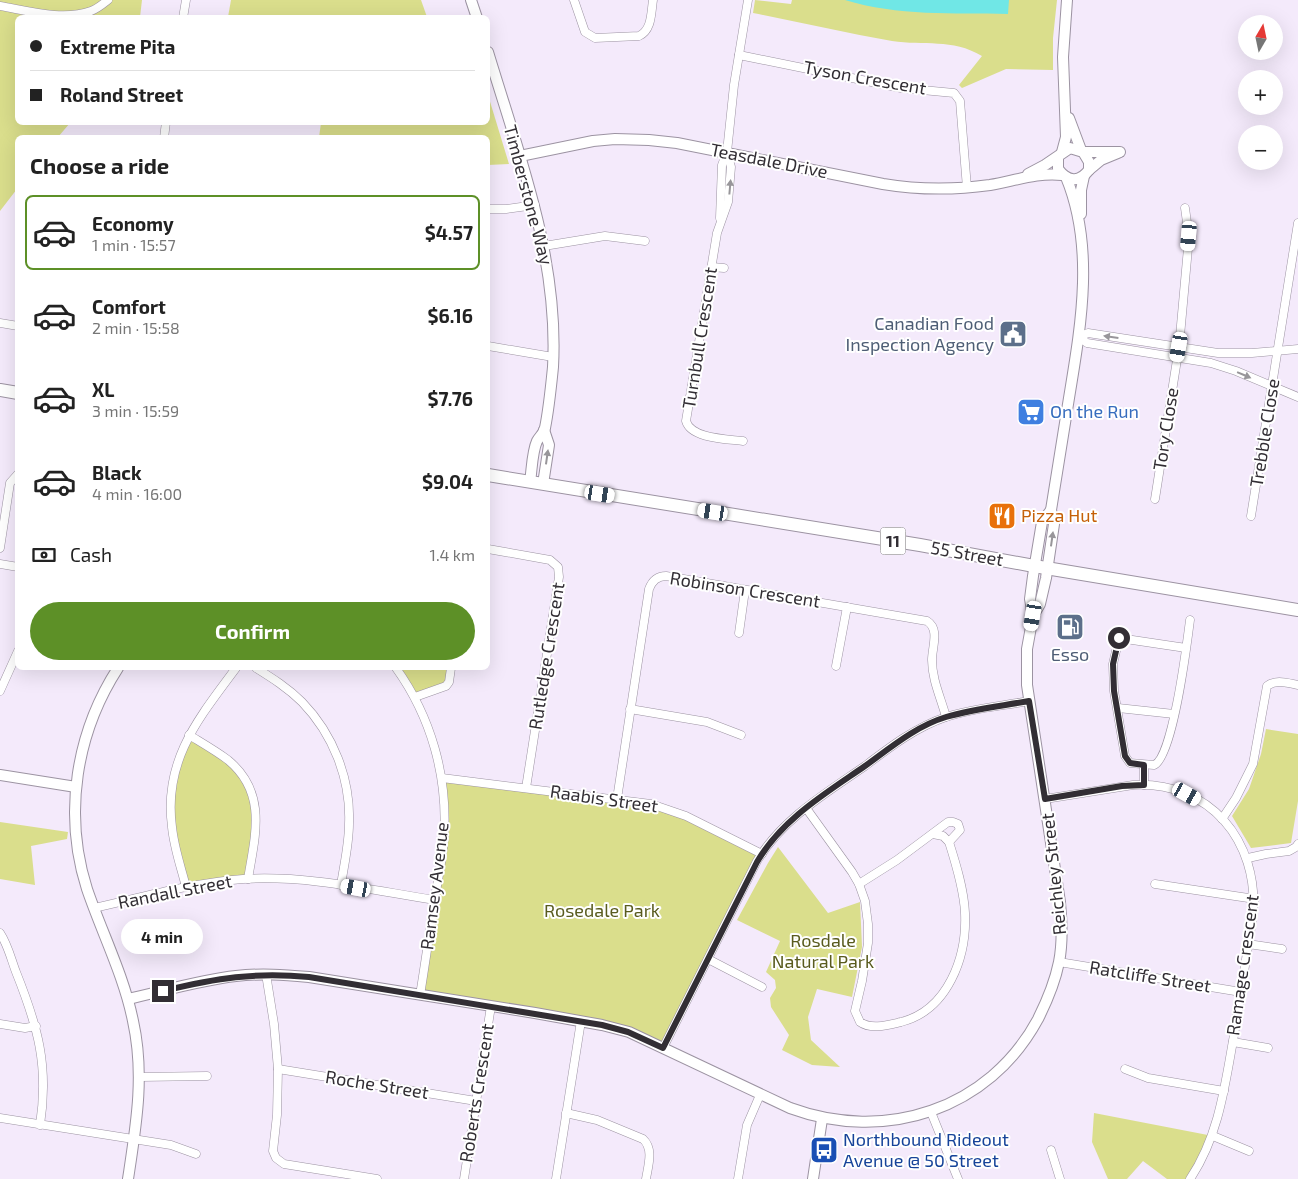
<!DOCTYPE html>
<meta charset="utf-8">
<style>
:root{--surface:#fff;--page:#f6f6f6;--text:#222;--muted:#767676;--line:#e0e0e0;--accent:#5d9027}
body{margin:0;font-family:"Exo 2",sans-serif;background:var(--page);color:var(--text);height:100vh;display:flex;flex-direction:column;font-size:19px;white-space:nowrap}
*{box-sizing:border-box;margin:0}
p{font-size:16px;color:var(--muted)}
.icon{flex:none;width:28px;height:28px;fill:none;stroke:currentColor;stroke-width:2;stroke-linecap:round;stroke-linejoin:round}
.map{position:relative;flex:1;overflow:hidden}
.details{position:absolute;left:15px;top:135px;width:475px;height:535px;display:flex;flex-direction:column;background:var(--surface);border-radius:8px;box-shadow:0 5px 20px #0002}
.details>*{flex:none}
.top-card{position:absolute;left:15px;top:15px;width:475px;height:110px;border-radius:8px;box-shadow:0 5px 20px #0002;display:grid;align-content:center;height:110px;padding:0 15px;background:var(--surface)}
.needle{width:32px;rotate:9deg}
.buttons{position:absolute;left:1238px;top:15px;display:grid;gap:10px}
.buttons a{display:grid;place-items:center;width:45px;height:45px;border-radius:50%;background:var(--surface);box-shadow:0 5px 20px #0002;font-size:25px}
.end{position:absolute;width:22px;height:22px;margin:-11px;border:6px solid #322e34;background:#fff;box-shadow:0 0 0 2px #fff}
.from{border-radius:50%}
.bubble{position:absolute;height:35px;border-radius:18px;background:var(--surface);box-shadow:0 5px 20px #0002;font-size:16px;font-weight:700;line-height:35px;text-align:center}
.car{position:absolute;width:15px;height:30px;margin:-15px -8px;border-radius:6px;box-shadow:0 0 4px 1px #0007;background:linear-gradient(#fff 24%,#345 0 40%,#fff 0 76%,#345 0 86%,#fff 0)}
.top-card b{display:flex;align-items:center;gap:18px;height:48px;font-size:19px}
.top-card b+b{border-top:1px solid var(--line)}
.top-card i{width:12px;height:12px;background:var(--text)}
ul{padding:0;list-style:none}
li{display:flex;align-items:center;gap:15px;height:75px;margin:0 10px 8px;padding:0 5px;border:2px solid transparent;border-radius:8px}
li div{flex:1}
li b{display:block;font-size:19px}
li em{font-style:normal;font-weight:700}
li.on{border-color:var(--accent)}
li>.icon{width:45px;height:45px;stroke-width:1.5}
h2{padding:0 15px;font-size:22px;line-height:60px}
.pay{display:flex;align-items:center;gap:12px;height:55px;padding:0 15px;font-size:19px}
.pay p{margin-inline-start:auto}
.primary-button{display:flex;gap:10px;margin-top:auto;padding:10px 15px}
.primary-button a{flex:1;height:58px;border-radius:30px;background:var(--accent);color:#fff;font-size:20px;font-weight:700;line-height:58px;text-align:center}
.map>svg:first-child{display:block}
</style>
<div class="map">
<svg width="1298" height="1179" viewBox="0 0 1298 1179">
<rect width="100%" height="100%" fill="#f4eafb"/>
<g fill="#dade8c">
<path d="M0,0H142L140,17L18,18V122L70,123L58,137L18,138L17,189L0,211Z"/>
<path d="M231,0H421L427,17H228Z"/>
<path d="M755,0L791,4L792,0H1057L1053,38V70L1006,69L962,88L959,85L982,56C952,38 924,46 892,41C846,33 799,22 753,13Z"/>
<path d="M488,95L509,164L488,165V138L319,137L321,123L488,122Z"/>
<path d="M396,668H451L449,682L415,697Z"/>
<path d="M1266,729L1298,734V801L1291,843L1251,848L1232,816L1249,789L1261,754Z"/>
<path d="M189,735L235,766L255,802L248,879L186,887L176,852L172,788Z"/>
<path d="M442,778L651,804L762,854L663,1048L643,1038L420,995L444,834Z"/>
<path d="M0,822L68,832L67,839L31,846L35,885L0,879Z"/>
<path d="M778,847L828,913L860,902L862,947L852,997L817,989L808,1017L811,1040L840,1067L812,1065L782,1050L789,1035L771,1007L770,998L776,988L775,980L766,972L780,941L737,920L768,863Z"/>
<path d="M1094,1113L1213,1136L1190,1179H1167L1143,1161L1127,1179H1108L1092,1142Z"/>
</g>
<path fill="#70e7e6" d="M845,0H1009L1008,14C954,13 897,16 845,0Z"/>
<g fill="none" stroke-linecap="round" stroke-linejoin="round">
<defs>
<g id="minor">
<path d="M574,0L585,32L595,38L639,36C652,30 651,13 653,0"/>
<path d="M0,6C29,11 63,21 91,11C97,9 103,4 108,0"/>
<path d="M183,18L186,0"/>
<path d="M739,55L901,88L954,93L960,101L967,188"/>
<path d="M164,138L166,122"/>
<path d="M727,152L731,167L728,202L717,233L686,421C691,439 728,439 743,441"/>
<path d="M488,209H506L535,205"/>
<path d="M720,218L722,165L727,152L734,85L748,0"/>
<path d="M544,246L605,236L645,241"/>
<path d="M712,267L724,268"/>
<path d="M0,323L18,326"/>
<path d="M488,346L553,357"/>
<path d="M1298,349L1252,353H1218L1088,333L1079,337L1087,343L1211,363L1236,371L1298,397"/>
<path d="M1155,499L1179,347L1189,237L1185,208"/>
<path d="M1251,516L1298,223"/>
<path d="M0,548L10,483L18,474"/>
<path d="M488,549L550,560L558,567L559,577L526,788"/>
<path d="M0,564L18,567"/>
<path d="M739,633L745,590"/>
<path d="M1186,648L1119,638L1113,664L1114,691L1125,756L1130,763L1154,765C1173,758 1187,643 1190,620"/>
<path d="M836,666L847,607"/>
<path d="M256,668C272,678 288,688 302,702C333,734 351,779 349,824C349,844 344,865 341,885"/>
<path d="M396,668C431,717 448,776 444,837C443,859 437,882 434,904C429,935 425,965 420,995"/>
<path d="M0,691L18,651"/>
<path d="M415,697L446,686L449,682L451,668"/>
<path d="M1118,708L1174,714"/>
<path d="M630,709L707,722L741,735"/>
<path d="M189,735C202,743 216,751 228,760C268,793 255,836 248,879"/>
<path d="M442,778L651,804L686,816L762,854"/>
<path d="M1144,785V765"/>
<path d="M617,799L649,589C652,581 657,576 666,576L927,621C940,629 932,647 932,660C932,680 941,698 946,717"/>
<path d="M1045,799L1133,785C1210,781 1259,841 1253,915C1247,955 1240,995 1234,1035C1225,1085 1219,1136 1190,1179"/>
<path d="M806,808L852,872L859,884L865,901L868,924V943L862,981L855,1011L860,1022C871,1030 888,1025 901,1022C948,1010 967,957 965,913C964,890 956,864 949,842L943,836L933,834"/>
<path d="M1222,819L1236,798L1253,764L1267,686C1276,679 1287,683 1298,685"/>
<path d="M1248,858L1266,854L1289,851L1296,847L1298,844"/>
<path d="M859,884L897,860L948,822H953L958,824L960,830L949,842"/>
<path d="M1155,884L1255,899"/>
<path d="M186,887C181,867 174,848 172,827C163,760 199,718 236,668"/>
<path d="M94,908C143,897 192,883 243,879C307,875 371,890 435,900"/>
<path d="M0,933C8,945 11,959 16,972C38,1027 49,1066 40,1125"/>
<path d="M1248,944L1282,949"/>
<path d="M708,959L762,987"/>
<path d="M1059,962L1241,992"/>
<path d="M266,974L274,1024L278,1069L277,1115L273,1151L276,1158L284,1164L377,1179"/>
<path d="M0,1024L25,1028L36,1026"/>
<path d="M1233,1042L1268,1048"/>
<path d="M663,1048L757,861C782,819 826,793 865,766C890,747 916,727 946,717C973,708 1002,706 1029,701"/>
<path d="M278,1069L476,1101"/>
<path d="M1125,1069L1148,1078L1224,1091"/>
<path d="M140,1077L207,1076"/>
<path d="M931,1112L958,1179"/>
<path d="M566,1113L597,1120L643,1139C654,1149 648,1166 646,1179"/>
<path d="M0,1118L171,1145L196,1154"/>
<path d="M1213,1136L1249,1151"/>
<path d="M1051,1150L1060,1179"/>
<path d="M464,1179L491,1006"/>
<path d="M556,1179L581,1021"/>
<path d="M738,1179L747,1125L760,1095"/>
</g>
<g id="tertiary">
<path d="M471,0L477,18"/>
<path d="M488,52C519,155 559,258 553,367C551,387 549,408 545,428C544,433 540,436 537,441C532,452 532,469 530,482"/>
<path d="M1069,118L1081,150"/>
<path d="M1062,152L1066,137L1063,57L1067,0"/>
<path d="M1083,152H1120"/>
<path d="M520,156L593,141L615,139L649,140L677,143L883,184C919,190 954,190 990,185C1014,181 1038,172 1062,175"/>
<path d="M1089,170L1101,160L1118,153"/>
<path d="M1028,174L1045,165L1070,148L1083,152L1089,162V170C1079,183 1068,182 1058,169V156"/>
<path d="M1081,214V190L1084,176"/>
<path d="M543,484L549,445L544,430"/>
<path d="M1033,616L1040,604L1046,578L1054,524L1051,510C1057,472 1063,435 1069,398C1081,325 1095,247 1066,177"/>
<path d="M118,668C76,733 63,814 87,889C102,933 124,976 133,1021C145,1075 136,1126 128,1179"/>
<path d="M0,775L76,787"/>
<path d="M128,999C164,991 200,980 236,976C261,973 285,975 309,977L535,1013L602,1025L629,1032L790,1108C885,1143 989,1110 1038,1019C1047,1001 1055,982 1059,962C1063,942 1062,922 1060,902L1027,685V649L1033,616L1030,599L1033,576L1042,522L1051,510"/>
<path d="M813,1179L822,1119"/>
</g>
<g id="primary">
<path d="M0,390L18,393"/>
<path d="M488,475L920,545L1034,566L1298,610"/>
</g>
</defs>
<use href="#minor" stroke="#9c93a2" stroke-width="9"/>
<use href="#tertiary" stroke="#9c93a2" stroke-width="12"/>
<use href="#primary" stroke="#9c93a2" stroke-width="14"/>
<use href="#minor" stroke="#fff" stroke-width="8"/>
<use href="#tertiary" stroke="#fff" stroke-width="10"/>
<use href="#primary" stroke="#fff" stroke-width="12"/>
</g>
<defs><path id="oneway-solid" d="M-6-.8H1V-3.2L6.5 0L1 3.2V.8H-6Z" transform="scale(1.25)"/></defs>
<g fill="#98969a">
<use href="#oneway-solid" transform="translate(730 187) rotate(-85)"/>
<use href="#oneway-solid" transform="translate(1111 337) rotate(-172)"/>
<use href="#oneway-solid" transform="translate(1244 375) rotate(23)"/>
<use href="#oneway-solid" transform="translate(547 457) rotate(-82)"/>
<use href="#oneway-solid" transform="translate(1052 539) rotate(-82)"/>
</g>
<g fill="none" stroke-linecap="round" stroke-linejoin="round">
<path stroke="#322e34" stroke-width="6" d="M163,991C217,978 254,972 309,977L602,1025L628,1032L663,1048L757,862C782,819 826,793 865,766C890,748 916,726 946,717C973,709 1002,706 1029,701L1045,799L1122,786L1144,785V765L1130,763L1125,756L1114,691L1113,664L1119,638"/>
</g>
<defs>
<symbol id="civic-square" viewBox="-11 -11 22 22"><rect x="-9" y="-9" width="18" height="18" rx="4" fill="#5c6f8a" stroke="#fff"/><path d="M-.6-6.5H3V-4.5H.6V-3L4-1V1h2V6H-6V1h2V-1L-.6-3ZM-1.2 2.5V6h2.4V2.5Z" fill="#fff"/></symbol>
<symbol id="supermarket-square" viewBox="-11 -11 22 22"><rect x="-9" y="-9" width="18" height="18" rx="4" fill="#3f7fe0" stroke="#fff"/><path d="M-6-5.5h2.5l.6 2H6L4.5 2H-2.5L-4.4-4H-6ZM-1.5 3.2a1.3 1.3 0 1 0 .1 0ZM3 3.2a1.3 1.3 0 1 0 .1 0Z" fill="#fff"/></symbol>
<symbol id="restaurant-square" viewBox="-11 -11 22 22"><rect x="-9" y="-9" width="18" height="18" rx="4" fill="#e8710a" stroke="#fff"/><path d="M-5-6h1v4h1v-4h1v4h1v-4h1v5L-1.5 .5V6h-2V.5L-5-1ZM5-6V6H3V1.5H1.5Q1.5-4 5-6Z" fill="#fff"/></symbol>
<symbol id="fuel-square" viewBox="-11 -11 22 22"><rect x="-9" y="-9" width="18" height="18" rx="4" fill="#5c6f8a" stroke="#fff"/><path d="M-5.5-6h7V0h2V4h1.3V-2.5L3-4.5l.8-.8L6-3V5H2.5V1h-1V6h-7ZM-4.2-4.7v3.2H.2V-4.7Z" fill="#fff"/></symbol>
<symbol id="bus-square" viewBox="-11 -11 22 22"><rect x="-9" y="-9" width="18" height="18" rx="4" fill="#1a4fb4" stroke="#fff"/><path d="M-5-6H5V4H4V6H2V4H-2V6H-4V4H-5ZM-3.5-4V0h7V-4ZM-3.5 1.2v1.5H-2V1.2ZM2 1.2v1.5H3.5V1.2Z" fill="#fff"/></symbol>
</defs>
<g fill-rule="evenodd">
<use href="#civic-square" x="997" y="318" width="32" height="32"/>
<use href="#supermarket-square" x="1015" y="396" width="32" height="32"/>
<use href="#restaurant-square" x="986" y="500" width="32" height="32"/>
<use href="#fuel-square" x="1054" y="611" width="32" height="32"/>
<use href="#bus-square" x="808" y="1134" width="32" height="32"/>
</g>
<g text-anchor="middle" stroke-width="4" stroke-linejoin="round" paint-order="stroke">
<rect fill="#fff" stroke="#706d71" stroke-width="1" x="880.5" y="527.5" width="25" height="27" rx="4"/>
<g font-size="16" font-weight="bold" fill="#322e34">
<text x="893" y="547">11</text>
</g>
<g font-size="18" fill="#322e34" stroke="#fff">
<text transform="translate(865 78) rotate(10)" y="6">Tyson Crescent</text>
<text transform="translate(769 161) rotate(11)" y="6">Teasdale Drive</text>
<text transform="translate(528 195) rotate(75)" y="6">Timberstone Way</text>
<text transform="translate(700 338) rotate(-81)" y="6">Turnbull Crescent</text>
<text transform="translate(1166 429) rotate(-81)" y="6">Tory Close</text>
<text transform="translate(1265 433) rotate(-81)" y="6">Trebble Close</text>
<text transform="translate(967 554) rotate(10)" y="6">55 Street</text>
<text transform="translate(745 590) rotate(9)" y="6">Robinson Crescent</text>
<text transform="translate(547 656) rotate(-81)" y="6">Rutledge Crescent</text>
<text transform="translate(604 799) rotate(8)" y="6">Raabis Street</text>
<text transform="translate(1054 874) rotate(-96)" y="6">Reichley Street</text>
<text transform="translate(435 886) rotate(-83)" y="6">Ramsey Avenue</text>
<text transform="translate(175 892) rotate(-11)" y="6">Randall Street</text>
<text transform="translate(1243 965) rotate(-82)" y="6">Ramage Crescent</text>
<text transform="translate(1150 977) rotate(9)" y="6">Ratcliffe Street</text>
<text transform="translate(377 1085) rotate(9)" y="6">Roche Street</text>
<text transform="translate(477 1093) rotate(-81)" y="6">Roberts Crescent</text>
</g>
<g font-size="18" fill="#4e5e75" stroke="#fff" text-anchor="end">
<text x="994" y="330">Canadian Food<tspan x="994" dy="21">Inspection Agency</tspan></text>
<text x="1070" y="661" text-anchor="middle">Esso</text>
</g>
<g font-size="18" fill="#366cbe" stroke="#fff" text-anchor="start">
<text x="1050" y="418">On the Run</text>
</g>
<g font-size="18" fill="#c56008" stroke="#fff" text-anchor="start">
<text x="1021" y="522">Pizza Hut</text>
</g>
<g font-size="18" fill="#595b1e" stroke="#fff">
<text x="602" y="917">Rosedale Park</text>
<text x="823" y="947">Rosdale<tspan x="823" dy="21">Natural Park</tspan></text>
</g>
<g font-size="18" fill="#164399" stroke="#fff" text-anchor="start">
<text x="843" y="1146">Northbound Rideout<tspan x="843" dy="21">Avenue @ 50 Street</tspan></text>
</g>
</g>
</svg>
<div class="buttons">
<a><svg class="needle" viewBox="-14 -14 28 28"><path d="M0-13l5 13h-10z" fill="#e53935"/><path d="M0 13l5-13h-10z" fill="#767676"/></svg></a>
<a>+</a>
<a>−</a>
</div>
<i class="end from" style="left:1119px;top:638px"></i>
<i class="end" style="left:163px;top:991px"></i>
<div class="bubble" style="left:121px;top:919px;width:82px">4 min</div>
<i class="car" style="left:1189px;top:236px;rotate:185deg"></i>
<i class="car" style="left:1179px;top:347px;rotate:190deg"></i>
<i class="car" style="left:600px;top:494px;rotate:99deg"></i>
<i class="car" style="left:713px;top:512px;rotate:279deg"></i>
<i class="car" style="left:1033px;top:616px;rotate:190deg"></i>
<i class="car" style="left:1187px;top:794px;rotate:119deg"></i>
<i class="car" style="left:356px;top:888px;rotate:280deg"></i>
<div class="top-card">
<b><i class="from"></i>Extreme Pita</b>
<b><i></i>Roland Street</b>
</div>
<section class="details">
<h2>Choose a ride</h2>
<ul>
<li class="on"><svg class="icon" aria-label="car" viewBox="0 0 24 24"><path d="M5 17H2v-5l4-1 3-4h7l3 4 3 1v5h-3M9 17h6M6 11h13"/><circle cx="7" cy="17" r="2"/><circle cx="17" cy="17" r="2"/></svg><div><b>Economy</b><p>1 min · 15:57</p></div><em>$4.57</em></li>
<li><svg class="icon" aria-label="car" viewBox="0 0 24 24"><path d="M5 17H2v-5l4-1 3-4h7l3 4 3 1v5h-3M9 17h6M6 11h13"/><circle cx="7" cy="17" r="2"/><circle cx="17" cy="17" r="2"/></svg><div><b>Comfort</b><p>2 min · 15:58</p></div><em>$6.16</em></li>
<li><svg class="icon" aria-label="car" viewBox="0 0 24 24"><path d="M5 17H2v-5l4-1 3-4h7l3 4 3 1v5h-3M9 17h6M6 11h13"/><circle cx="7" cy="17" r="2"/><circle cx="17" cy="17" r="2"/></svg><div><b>XL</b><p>3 min · 15:59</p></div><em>$7.76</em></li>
<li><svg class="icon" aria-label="car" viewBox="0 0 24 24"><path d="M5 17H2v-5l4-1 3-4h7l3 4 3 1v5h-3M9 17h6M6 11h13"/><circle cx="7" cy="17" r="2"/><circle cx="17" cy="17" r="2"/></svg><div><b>Black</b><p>4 min · 16:00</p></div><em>$9.04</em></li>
</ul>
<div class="pay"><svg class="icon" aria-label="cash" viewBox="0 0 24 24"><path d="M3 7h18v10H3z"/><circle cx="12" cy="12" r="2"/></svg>Cash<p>1.4 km</p></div>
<div class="primary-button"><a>Confirm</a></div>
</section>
</div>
